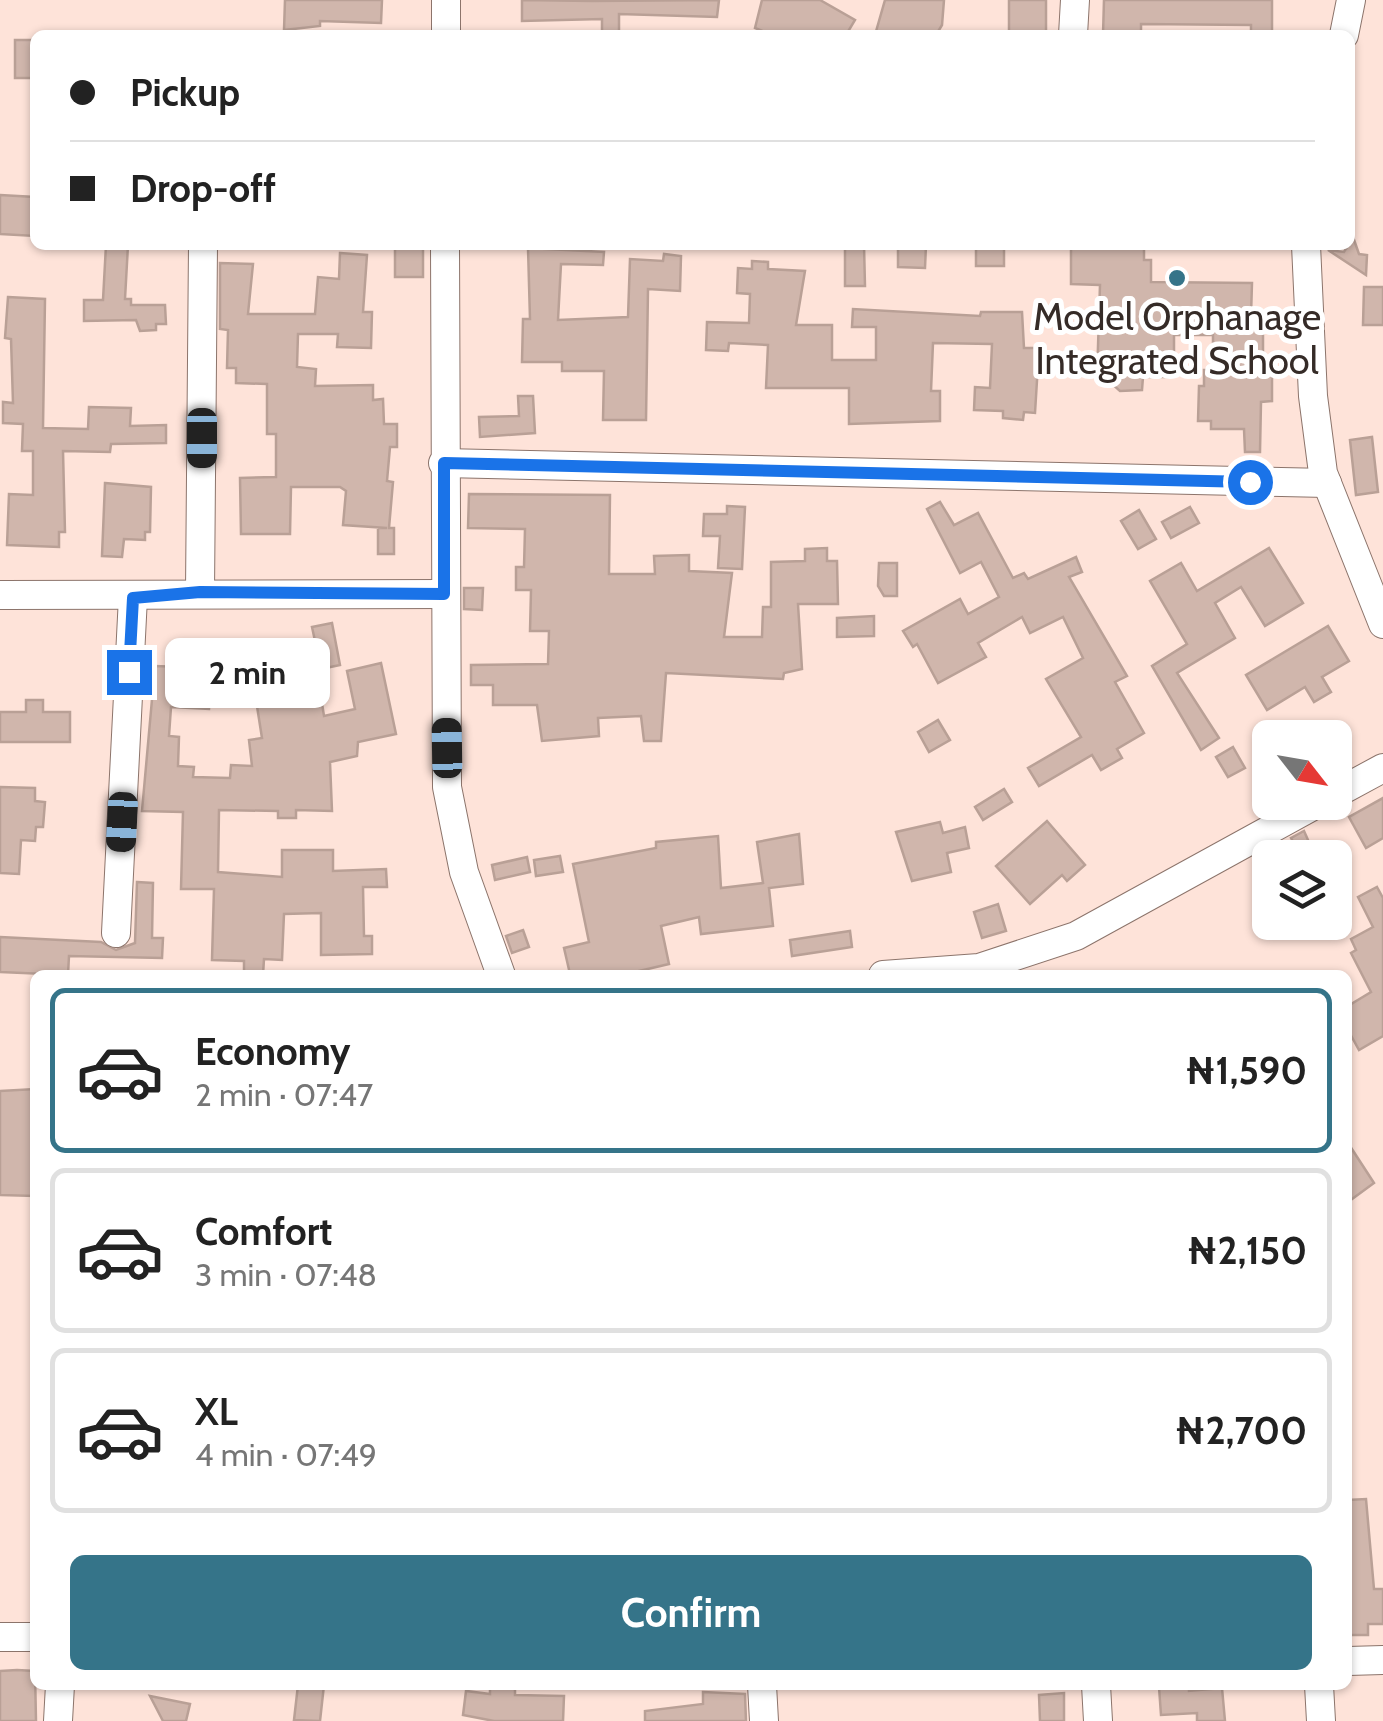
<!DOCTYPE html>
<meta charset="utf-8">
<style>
:root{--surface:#fff;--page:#f2f2f2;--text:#222;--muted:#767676;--line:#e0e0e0;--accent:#357489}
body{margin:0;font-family:Cabin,sans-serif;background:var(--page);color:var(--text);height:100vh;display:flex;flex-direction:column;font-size:38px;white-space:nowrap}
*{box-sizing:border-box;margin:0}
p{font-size:32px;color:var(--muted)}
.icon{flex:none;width:55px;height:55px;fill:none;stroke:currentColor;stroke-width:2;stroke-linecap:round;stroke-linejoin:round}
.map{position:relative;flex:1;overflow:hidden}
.drawer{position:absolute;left:30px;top:970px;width:1322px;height:720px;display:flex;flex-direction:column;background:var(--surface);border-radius:15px;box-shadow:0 2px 8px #0004}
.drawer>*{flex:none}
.top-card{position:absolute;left:30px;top:30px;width:1325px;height:220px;border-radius:15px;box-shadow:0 2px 8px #0004;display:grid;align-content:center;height:220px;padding:0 40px;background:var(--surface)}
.needle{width:65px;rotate:121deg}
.fabs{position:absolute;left:1252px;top:720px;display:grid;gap:20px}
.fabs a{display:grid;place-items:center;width:100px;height:100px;border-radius:15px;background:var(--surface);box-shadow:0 2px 8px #0004;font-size:50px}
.end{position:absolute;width:45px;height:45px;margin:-22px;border:12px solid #1a73e8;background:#fff;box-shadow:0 0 0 5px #fff}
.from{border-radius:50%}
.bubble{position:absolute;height:70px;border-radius:15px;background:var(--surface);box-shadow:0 2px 8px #0004;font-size:32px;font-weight:800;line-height:70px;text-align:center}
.car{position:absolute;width:30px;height:60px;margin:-30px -15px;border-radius:12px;box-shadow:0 0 8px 2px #0007;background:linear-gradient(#222 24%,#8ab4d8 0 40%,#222 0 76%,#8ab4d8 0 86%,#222 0)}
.top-card b{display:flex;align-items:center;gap:35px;height:95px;font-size:38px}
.top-card b+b{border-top:2px solid var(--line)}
.top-card i{width:25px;height:25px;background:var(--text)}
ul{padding:18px 0 0;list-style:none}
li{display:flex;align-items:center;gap:30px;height:165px;margin:0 20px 15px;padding:0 20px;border:5px solid var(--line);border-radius:15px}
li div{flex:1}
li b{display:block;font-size:38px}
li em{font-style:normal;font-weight:800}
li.current{border-color:var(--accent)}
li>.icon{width:90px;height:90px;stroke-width:1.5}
.primary-button{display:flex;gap:20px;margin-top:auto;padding:20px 40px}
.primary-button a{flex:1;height:115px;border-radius:15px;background:var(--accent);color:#fff;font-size:40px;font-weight:800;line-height:115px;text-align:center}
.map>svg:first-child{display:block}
</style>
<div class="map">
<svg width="1383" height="1721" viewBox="0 0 1383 1721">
<rect width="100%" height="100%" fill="#fee3d9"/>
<g fill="#d0b6ac" stroke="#b9a096" stroke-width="2.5">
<path d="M285,0H382L381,23L320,21V26L284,30Z"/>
<path d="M522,0L592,1L719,0L717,17L619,14V35H602V19L522,21Z"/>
<path d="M762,0H820L855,20L846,35H772L755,28Z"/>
<path d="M885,0H944L942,25L936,35H875Z"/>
<rect x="1009" y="0" width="37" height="35"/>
<path d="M1104,0H1272V35H1251V25L1141,24V35H1103Z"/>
<rect x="15" y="40" width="20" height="38"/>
<path d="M0,195L35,197V236L0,234Z"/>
<path d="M1353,237L1359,254L1367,255L1366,275L1328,250L1344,252Z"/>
<path d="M106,245H128L125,299H131V305H165L166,324H156V330L140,331L136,320L84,321V300H103Z"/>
<rect x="395" y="245" width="28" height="32"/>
<path d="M845,245H864L865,286H845Z"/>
<path d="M898,245H926L925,268L898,267Z"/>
<rect x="976" y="245" width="28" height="21"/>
<path d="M1071,245H1144V260H1151V282L1252,283L1251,316H1263V364H1272V401L1261,402L1260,452H1245L1244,429H1211V421H1198L1199,386H1204V370H1213V335H1174V360L1168,361V377H1143L1142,390L1120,391L1112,384V378L1097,377L1100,285L1071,284Z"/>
<path d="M528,248L604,252L603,265L561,264L558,320L628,317L630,259L663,261L664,254L681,256L680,291L648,289L646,420H603L604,371H562V362H522L523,319H530Z"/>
<path d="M340,253L367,255L363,312H372L371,348L337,347L338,334H298L297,367L316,369L315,386L373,385V400L383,399L384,424H397V447H390L387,481L393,482L389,528H394V554H378V528H387L343,525L346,491L340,487H291L290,534H241L240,478L276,477V434H267V384L236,383V368H227L228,330L220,329V263L253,264L248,314H315L318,277L339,279Z"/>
<path d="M752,261L768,262V269L805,271L796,325H832V360H876V327H852L853,309L980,316L981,312H1022L1024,348H1039L1035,413L1024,412L1023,420L1003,418V411L974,410L975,387L990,388L992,344L933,343L931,391H940V421L849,424V388H766L768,345L729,343L728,351L706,350L707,322L749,323L750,294L737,293L738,268L752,269Z"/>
<path d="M1364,287H1383V325H1363Z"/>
<path d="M8,297L45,299L43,428L88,429L89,407L131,408L130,426L166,425V443L111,444L110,452L63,451L65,532H59V547L7,545L9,494L33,495V451H22L23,424L3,423V402L13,403L11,339L5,338Z"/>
<path d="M518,396H533L535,433L480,437L479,417L519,416Z"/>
<path d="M1372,437L1378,492L1356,495L1350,440Z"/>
<path d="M105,483L151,487L150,532H145V540L124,539L122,557L102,556Z"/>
<path d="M469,494L610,495L609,574H655L654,556L689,555V571L732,573L724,637H762L763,607H771V562L805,561V549L827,548V561H837L838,604H798L802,669L784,673L783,679L666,673L661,741H644L641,716L598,718L599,736L542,741L537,705H493V685H471V665L548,664L549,631H530L531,590H516V567H524L525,529L468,528Z"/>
<path d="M940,502L954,525L978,513L1013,578L1024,573L1028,579L1076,557L1082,572L1069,577L1127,676L1115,682L1144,733L1117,749L1122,758L1101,770L1092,755L1039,786L1028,768L1081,737L1046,679L1083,658L1063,617L1030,633L1022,617L978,643L986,657L938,683L917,644L913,647L903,631L960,599L968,614L999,597L981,562L960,573L927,509Z"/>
<path d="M727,506L745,507L742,569L718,568L720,536H703L704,514H727Z"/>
<path d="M1190,507L1199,523L1171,538L1162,522Z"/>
<path d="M1139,510L1156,539L1138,549L1121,521Z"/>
<path d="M1269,548L1303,603L1265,626L1241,587L1215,603L1235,638L1177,673L1219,738L1201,750L1152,666L1187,644L1150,581L1181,563L1197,591Z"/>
<path d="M879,563H897V596H884L878,586Z"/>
<path d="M464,588H483L482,610L464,609Z"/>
<path d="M874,616V636L837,637V618Z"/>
<path d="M332,623L340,665L321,669L312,627Z"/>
<path d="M1328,626L1349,661L1322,677L1331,692L1314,702L1305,687L1267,710L1246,675Z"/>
<path d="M257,640L259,665L315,659L324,716L355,709L347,671L381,663L396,734L358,742L357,756L330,762L332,811L296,810V818H278V811L219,810L218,872L282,877V850H333V871L386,869L387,887H363L364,936H372V954L321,955V913L284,914L282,960L264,959L263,975L244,974V961L212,960L214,889H181L183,812L142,811L155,666L212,668L209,709L171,707L169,736L179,737L178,766L194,767L193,777L230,778L231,765L252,766L249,740L262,738L251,668L242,669L239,642Z"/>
<path d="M26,700H43V712H70V742H0V712H26Z"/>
<path d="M938,720L950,740L929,752L918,732Z"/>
<path d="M1233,747L1245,768L1228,777L1216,757Z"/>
<path d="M0,787L35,788V801L45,802L43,827H36L35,841L21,840L19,874L0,873Z"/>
<path d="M1004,789L1012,802L983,820L975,807Z"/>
<path d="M1383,798V838L1366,848L1349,817Z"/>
<path d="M1047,821L1085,865L1067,881L1062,875L1030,904L996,866Z"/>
<path d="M940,822L943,833L965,827L969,848L947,853L951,872L912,881L896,832Z"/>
<path d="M1304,831L1316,858H1273L1295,845L1291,838Z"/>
<path d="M799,834L803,884L769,888L773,926L701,934L699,917L661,926L669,964L622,975L570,974L564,948L589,942L573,864L656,848V842L718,836L721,888L763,883L757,842Z"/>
<path d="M560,856L563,872L536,876L534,860Z"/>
<path d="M527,857L530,872L495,880L492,865Z"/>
<path d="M137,882L153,883L152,938H163L162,958L69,956L68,975L0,972V937L101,942L116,950L135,943Z"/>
<path d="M1377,887L1383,898V1036L1359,1050L1348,1030V1006L1371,992L1351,953L1356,950L1351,939L1373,927L1358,897Z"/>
<path d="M998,904L1006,931L982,938L974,912Z"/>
<path d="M523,930L529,947L512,953L506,936Z"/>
<path d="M850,931L852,947L792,956L790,940Z"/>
<path d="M35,1089V1196L0,1195V1091Z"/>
<path d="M1348,1143L1374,1183L1348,1202Z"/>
<path d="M1366,1499L1374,1589H1383V1624H1368V1635H1348V1500Z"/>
<path d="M17,1670L35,1671L36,1721H0V1671Z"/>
<path d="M298,1685H324L320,1721L294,1720Z"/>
<path d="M490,1685H515V1695L564,1696L563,1721H494L463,1715L466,1691L490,1694Z"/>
<path d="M1189,1685V1691L1222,1688L1225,1721H1197V1713L1161,1715L1159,1687Z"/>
<path d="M703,1692L745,1694L746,1721H645V1711L703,1704Z"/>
<path d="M1064,1693V1721H1040L1039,1695Z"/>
<path d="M150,1696L190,1704L186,1721H163Z"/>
</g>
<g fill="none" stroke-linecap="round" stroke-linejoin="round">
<defs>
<g id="minor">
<path d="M446,35V0"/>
<path d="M1073,35L1075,0"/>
<path d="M1344,35L1351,0"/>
<path d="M445,245L447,787L464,872L501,975"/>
<path d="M1306,245L1313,396L1323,473L1383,624"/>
<path d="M443,463L1327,483"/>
<path d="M200,592L203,245"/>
<path d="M0,595L444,594"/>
<path d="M1335,794L1383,768"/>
<path d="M116,933L133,597"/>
<path d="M883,975L979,968L1076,936L1320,802"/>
<path d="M0,1637H35"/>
<path d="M1348,1661L1383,1660"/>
<path d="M762,1685L764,1721"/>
<path d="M1096,1685L1098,1721"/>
<path d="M1319,1685L1321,1721"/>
<path d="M58,1721L60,1685"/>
</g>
</defs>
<use href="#minor" stroke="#8c746b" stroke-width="30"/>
<use href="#minor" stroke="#fff" stroke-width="28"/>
</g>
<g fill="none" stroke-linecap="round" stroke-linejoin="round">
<path stroke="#1a73e8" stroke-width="12" d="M129,672L133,598L200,592L444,594V463L1250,482"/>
</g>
<circle fill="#357489" stroke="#fff" stroke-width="4" cx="1177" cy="278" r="10"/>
<g text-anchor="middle" stroke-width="10" stroke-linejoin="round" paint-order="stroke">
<g font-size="38" fill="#352b27" stroke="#fff">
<text x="1177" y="330">Model Orphanage<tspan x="1177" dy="44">Integrated School</tspan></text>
</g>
</g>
</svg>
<div class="fabs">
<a><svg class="needle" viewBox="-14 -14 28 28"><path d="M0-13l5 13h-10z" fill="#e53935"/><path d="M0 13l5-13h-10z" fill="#767676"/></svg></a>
<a><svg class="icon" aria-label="layers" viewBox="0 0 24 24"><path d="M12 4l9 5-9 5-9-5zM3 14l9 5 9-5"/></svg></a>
</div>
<i class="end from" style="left:1250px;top:482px"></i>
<i class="end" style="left:129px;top:672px"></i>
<div class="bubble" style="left:165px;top:638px;width:165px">2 min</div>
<i class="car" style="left:202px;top:438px;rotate:180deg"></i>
<i class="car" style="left:447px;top:748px;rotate:359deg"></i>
<i class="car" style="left:122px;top:822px;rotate:183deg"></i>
<div class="top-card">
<b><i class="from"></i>Pickup</b>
<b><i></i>Drop-off</b>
</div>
<section class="drawer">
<ul>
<li class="current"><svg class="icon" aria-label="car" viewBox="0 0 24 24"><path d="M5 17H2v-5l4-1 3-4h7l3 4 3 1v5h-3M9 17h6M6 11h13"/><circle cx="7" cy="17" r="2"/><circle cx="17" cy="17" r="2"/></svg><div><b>Economy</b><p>2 min · 07:47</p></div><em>₦1,590</em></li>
<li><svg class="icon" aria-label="car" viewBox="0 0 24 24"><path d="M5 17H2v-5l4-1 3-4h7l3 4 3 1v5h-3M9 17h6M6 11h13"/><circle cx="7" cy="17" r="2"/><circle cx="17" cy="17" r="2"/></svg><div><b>Comfort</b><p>3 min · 07:48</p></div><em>₦2,150</em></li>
<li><svg class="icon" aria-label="car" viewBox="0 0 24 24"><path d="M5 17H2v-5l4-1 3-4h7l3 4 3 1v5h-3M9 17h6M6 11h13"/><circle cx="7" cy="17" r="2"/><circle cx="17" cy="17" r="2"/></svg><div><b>XL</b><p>4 min · 07:49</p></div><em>₦2,700</em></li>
</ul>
<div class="primary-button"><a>Confirm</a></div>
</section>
</div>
